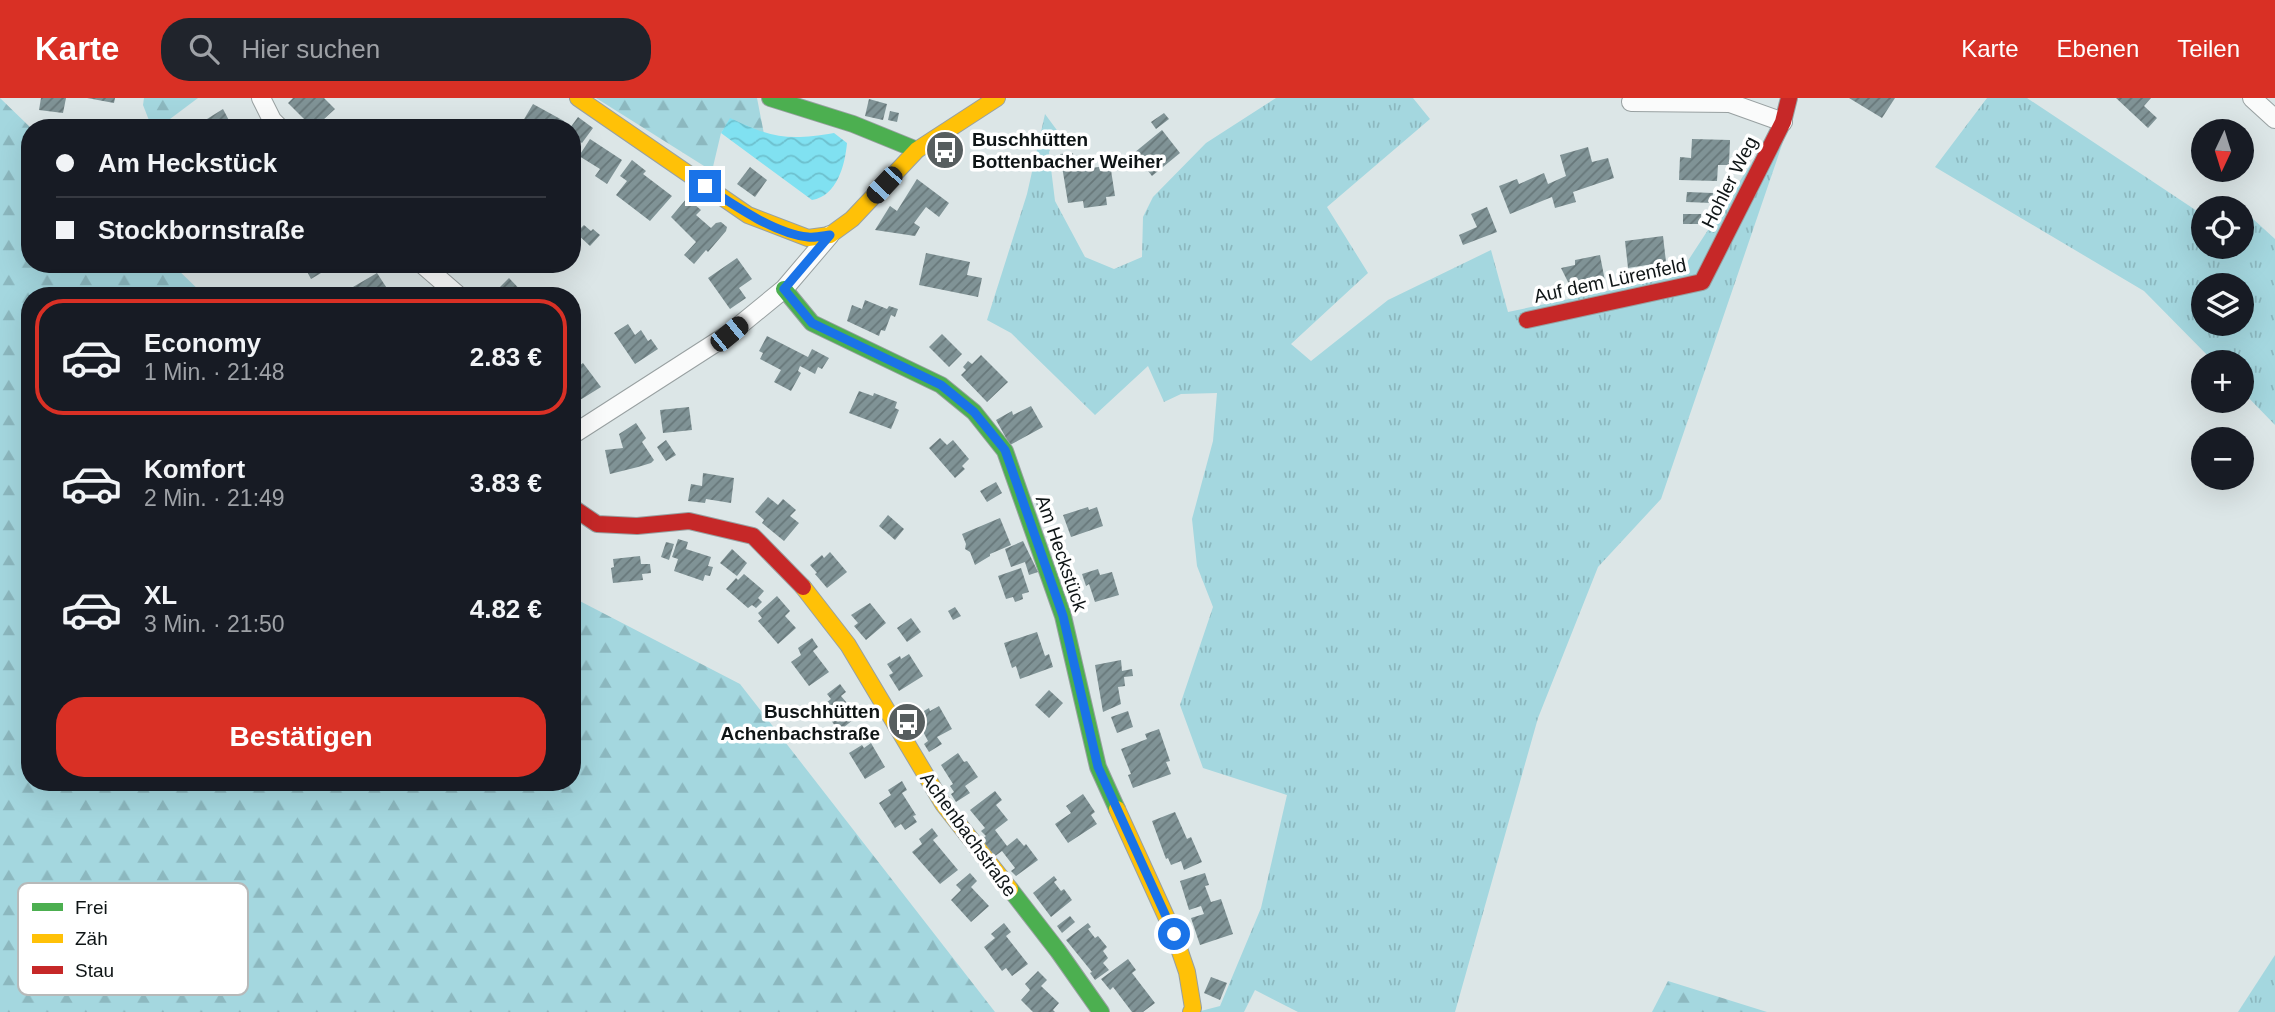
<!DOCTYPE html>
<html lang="de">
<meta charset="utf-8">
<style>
:root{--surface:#171b24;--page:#20242c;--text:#f1f3f6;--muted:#9ea1a6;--line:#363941;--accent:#d93025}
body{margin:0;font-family:Arial,sans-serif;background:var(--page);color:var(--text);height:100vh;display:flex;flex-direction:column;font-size:26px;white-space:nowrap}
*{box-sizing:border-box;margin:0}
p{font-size:23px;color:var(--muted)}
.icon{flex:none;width:38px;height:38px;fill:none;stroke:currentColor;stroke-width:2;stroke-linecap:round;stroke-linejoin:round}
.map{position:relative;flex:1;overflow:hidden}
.side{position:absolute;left:21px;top:189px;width:560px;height:504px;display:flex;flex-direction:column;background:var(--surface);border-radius:28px;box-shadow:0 7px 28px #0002}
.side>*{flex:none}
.hud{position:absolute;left:21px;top:21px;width:560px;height:154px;border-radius:28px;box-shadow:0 7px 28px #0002;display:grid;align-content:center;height:154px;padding:0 35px;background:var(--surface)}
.needle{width:46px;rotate:184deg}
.controls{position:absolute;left:2191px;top:21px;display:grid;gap:14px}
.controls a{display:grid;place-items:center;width:63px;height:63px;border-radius:50%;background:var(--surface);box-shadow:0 7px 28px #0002;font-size:35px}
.end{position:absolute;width:32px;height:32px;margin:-16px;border:9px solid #1a73e8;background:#fff;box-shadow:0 0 0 4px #fff}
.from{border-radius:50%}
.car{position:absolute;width:21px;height:42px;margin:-21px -10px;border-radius:9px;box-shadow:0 0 5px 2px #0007;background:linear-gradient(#222 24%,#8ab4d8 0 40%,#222 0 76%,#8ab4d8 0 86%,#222 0)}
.hud b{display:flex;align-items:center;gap:24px;height:66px;font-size:26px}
.hud b+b{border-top:2px solid var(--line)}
.hud i{width:18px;height:18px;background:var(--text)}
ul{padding:12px 0 0;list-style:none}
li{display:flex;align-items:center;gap:21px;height:116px;margin:0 14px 10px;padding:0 21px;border:4px solid transparent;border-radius:28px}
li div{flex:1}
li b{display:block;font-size:26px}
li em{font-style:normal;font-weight:600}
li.selected{border-color:var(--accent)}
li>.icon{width:63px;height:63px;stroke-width:1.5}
.primary-button{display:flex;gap:14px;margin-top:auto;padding:14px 35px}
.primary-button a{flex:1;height:80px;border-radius:28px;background:var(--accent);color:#fff;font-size:28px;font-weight:600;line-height:80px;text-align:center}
header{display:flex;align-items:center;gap:42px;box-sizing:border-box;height:98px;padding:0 35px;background:var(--accent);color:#fff}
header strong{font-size:33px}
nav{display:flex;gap:38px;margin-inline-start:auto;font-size:24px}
.search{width:490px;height:63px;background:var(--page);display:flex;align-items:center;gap:18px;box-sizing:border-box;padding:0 24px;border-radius:28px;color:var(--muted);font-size:26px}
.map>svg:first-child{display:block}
</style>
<header>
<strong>Karte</strong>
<div class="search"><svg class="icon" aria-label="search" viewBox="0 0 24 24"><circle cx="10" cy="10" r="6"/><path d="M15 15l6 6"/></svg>Hier suchen</div>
<nav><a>Karte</a><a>Ebenen</a><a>Teilen</a></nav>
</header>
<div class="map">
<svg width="2275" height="914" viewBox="0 0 2275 914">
<defs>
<pattern id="grass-tufts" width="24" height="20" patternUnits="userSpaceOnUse" patternTransform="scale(1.75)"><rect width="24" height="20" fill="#a4d7df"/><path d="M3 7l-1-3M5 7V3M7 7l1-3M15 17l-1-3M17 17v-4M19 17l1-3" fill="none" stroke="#8cb8bf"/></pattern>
<pattern id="forest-firs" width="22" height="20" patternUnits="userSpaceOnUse" patternTransform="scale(1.75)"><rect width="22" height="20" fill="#a4d7df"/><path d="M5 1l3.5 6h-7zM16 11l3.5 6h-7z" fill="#8cb8bf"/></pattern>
<pattern id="water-waves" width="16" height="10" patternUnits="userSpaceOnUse" patternTransform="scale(1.75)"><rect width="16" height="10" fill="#80e1f1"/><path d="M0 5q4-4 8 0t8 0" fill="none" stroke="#6dc0ce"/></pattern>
<pattern id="building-hatch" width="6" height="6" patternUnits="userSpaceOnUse" patternTransform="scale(1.75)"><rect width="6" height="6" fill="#809396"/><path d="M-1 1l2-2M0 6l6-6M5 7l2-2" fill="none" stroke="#677779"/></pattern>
</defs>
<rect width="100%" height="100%" fill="#dce6e7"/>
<g fill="url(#grass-tufts)" fill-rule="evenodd">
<path d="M1276,0H1413L1430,21L1327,109L1368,175L1291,246L1311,263L1388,202L1491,152L1508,214L1678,178L1794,0H1798L1661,401L1598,469L1538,620L1455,914H1298L1255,892L1244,914H1197L1220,908L1261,810L1287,697L1203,670L1180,607L1213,509L1197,468L1192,421L1213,343L1217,295L1181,296L1164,304L1148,268L1095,317L1011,235L987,222L1027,96L1045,16L1059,35L1049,54L1055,103L1085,159L1114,171L1142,159L1143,119L1153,99L1206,45Z"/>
<path d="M1987,0H2027L2203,117V149H2242L2241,110L2275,141V327L2242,293V264H2214L2144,193L1935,69ZM2203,187H2242V226H2203Z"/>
<path d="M2275,857V914H2238Z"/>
</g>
<g fill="url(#forest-firs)">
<path d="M0,0L31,30L30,166H172L205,198H30V684H572V499L740,586L995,914H0Z"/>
<path d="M144,0H198L158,30H152L143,7Z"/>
<path d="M596,0H757L764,36L730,21L721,35L712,73Z"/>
<path d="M1668,883L1767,914H1652Z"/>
</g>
<path fill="url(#water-waves)" d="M730,20C772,40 788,43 834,35L847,45C845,67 837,98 812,102L721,35Z"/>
<g fill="url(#building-hatch)">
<path d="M41,0H66L63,15L39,12Z"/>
<path d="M87,0H115L114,5Z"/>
<path d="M293,0H324L335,11L323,22L331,30H313L288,5Z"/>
<path d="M1849,0H1895L1882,20Z"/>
<path d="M2116,0H2151L2144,8L2157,20L2148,30Z"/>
<path d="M869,1L887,6L883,22L865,18Z"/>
<path d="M533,6L564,23L560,30H535L523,23Z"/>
<path d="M223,11L233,30H193L207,21Z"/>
<path d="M890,13L899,15L897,24L888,22Z"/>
<path d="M1164,15L1169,21L1156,31L1151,24Z"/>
<path d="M578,19L593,30L582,45L572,38V30H570Z"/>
<path d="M1162,32L1180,55L1152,78L1134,55Z"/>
<path d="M590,41L622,62L607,86L595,78L600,71L579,58Z"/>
<path d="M1692,41L1730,42L1729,67H1718L1717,83L1679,82L1680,59L1691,60Z"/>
<path d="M1588,49L1592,64L1608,60L1614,80L1573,94L1576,104L1555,110L1552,99L1510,116L1499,88L1517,81L1519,86L1544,75L1548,86L1566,78L1560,57Z"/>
<path d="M1073,55L1075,72L1099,69L1100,73L1111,72L1115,98L1106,99L1107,107L1084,110L1083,103L1068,105L1060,56Z"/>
<path d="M632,62L646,73L643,76L672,98L650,123L616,97L627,83L620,78Z"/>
<path d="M750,69L767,82L755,99L737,86Z"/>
<path d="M917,81L949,105L939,119L926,109L914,125L920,129L915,138L875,132L890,108L897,113Z"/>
<path d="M1687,94L1713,95L1712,105L1686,104Z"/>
<path d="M687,100L701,112L696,117L711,130L716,125L721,124L727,129L726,133L708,154L706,152L694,166L684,157L696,144L671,119Z"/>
<path d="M1487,109L1497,134L1463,147L1459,137L1477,129L1471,116Z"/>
<rect x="1683" y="116" width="18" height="10"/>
<path d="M584,127L591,133L593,131L600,137L590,148L576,135Z"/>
<path d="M1663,138L1666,164L1628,170L1625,143Z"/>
<path d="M926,155L970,164L967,177L982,180L978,199L919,187Z"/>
<path d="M1600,157L1605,183L1580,189L1579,186L1570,188L1561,170L1575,167V162Z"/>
<path d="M737,160L752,181L739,190L746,200L730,211L708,180Z"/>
<path d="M303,166H336L311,181Z"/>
<path d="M377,175L392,198H358L353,189Z"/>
<path d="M509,180L526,198H491Z"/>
<path d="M865,202L887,211L889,208L898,211L895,219L891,217L885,233L881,232L879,238L847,223L852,207L862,211Z"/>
<path d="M628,226L635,237L641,232L648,243L651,241L658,251L635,266L614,235Z"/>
<path d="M942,236L962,256L949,269L929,249Z"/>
<path d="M767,238L808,259L812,251L829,260L822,271L818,269L815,276L800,268L798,273L801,275L791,293L774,284L781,272L760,261L763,255L759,253Z"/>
<path d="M981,257L1008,284L987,304L961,277L966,272L963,269L968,263L972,266Z"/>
<path d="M583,265L601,289L580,302L572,290V272Z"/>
<path d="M859,293L873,298L874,295L897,304L895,310L899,312L891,331L849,315Z"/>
<path d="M1031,308L1043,329L1010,347L996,322L1012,313L1013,317Z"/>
<path d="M689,309L692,332L663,335L660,312Z"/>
<path d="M636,325L646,340L642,344L654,362L651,365L638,369L610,376L605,352L623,350L619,336Z"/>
<path d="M940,340L947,347L953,342L969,361L962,368L965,371L955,380L929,350Z"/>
<path d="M666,342L676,357L666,363L657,349Z"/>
<path d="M703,375L734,380L731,405L706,401L705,405L688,403L691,386L702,388Z"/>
<path d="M996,384L1002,395L987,404L980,393Z"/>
<path d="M1042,397L1048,413L1040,416L1034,400Z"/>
<path d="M768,399L778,407L783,401L796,412L790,418L799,425L784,443L762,425L764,422L755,414Z"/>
<path d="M1088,409L1089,412L1097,409L1103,428L1071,439L1063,417Z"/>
<path d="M888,417L904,431L895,442L879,428Z"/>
<path d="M1000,420L1011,447L990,456V458L975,467L970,454L965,451L966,446L962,436Z"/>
<path d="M678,441L688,444L686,451L711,459L708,468L713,469L710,478L705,477L703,483L674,473L678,461L672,459Z"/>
<path d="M1023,443L1038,474L1029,477L1025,464L1011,469L1005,451Z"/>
<path d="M666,444L674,446L669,462L661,459Z"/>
<path d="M732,451L747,465L737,478L720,465Z"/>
<path d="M830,454L847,474L827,490L815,476L817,475L810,467L822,457L824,460Z"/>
<path d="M640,458L641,466H650L651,475L642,476L643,482L613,485L611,470L614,469L613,461Z"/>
<path d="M1021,470L1029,494L1022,496L1023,501L1015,504L1013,499L1006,501L998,478Z"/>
<path d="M1098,471L1100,477L1112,474L1119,497L1095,504L1089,486L1086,488L1082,476Z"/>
<path d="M744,476L764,493L758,500L762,504L756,510L752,507L748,510L726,491L736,480L738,482Z"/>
<path d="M777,498L790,513L785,518L796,530L778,546L758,523L762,520L758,515Z"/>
<path d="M870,505L886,525L866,542L854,528L858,525L851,517Z"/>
<path d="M955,509L961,518L953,522L948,513Z"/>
<path d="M911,520L921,534L907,544L897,530Z"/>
<path d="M1037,534L1045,558L1049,556L1053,569L1020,581L1016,568L1012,570L1004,545Z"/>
<path d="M812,540L818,549L813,553L829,574L809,588L791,564L801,557L798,550Z"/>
<path d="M909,556L923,578L899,593L889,577L893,575L887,566L900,558L901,561Z"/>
<path d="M1121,562L1122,573L1132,571L1133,578L1124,579L1125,588L1118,589L1121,606L1103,614L1095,567Z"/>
<path d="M840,586L846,594L841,598L858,618L839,633L821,609L831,601L827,596Z"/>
<path d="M1049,592L1063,605L1049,620L1035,607Z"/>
<path d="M939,608L952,631L937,639L942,646L929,654L924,646L928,643L920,628L923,627L917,617L929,610L930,613Z"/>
<path d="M1128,613L1133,629L1117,635L1111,619Z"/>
<path d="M1159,631L1170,663L1166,664L1171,676L1133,690L1128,677L1131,676L1121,651L1147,641L1145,636Z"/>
<path d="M871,645L885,669L865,681L849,655L862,647L864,650Z"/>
<path d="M958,655L964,664L967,663L978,679L965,688L970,695L956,704L951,696L954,694L950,688L953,686L941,667Z"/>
<path d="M902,683L907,692L902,695L916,717L913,718L917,724L905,732L901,726L895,730L879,705L891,697L888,692Z"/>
<path d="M995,693L1002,702L996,707L1008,722L995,732L1007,748L1017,740L1024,748L1026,746L1038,762L1016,778L1011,773L1015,770L1002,753L994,759L981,742L986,738L981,733L985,730L970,712Z"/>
<path d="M1083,696L1095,714L1091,717L1097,726L1068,745L1055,726L1071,715L1066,708Z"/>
<path d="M1175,714L1187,741L1191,739L1202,764L1184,772L1181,763L1171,767L1168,760L1166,761L1152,723Z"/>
<path d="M932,730L938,738L933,742L958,772L940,786L912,754L922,746L919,741Z"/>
<path d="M970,775L977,783L971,789L989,808L971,824L951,802L961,792L956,787Z"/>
<path d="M1205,775L1209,787L1205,788L1211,804L1221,801L1233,836L1200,847L1191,820L1204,816L1201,808L1189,812L1180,783Z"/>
<path d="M1054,778L1057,782L1054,784L1061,793L1064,791L1072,802L1051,819L1033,795Z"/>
<path d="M1070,818L1075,824L1062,835L1057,828Z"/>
<path d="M1004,825L1011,834L1006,838L1028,866L1012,878L1006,870L1002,873L984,849L995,840L991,836Z"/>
<path d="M1088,825L1091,829L1088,831L1095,840L1098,838L1107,849L1103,853L1108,860L1103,865L1109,872L1095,882L1090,875L1092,874L1066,842Z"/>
<path d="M1128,861L1136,872L1132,875L1155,905L1143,914H1132L1113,889L1110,892L1101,881Z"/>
<path d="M1038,873L1047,882L1041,888L1059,905L1053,912L1055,914H1033L1021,902L1030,892L1025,886Z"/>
<path d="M1211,879L1227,885L1220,902L1204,895Z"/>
</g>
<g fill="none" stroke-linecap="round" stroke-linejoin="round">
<defs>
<g id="street">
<path d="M261,0L272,22L280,30"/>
<path d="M2252,0L2275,21"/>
<path d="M1631,4L1730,5L1783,24"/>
<path d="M422,166L459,198"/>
<path d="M572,337L729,236L784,191L830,137"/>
</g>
<g id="fast">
<path d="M770,0L853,26L917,52"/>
<path d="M784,191L812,225L941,287L974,314L1005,353L1063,518L1098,669L1117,711"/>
<path d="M1010,791L1058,853L1101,914"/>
</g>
<g id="slow">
<path d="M578,0L748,117L808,140L830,137L852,121L917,52L997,0"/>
<path d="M803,489L848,547L943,706L1010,791"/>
<path d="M1117,711L1174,836L1187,874L1193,910L1191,914"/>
</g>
<g id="jam">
<path d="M1527,222L1702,184L1783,24L1789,0"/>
<path d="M572,409L597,426L637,428L689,423L753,438L803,489"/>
</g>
</defs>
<use href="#street" stroke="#98a0a1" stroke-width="20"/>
<use href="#fast" stroke="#98a0a1" stroke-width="18"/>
<use href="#slow" stroke="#98a0a1" stroke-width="18"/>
<use href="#jam" stroke="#98a0a1" stroke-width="18"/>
<use href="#street" stroke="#fafbfb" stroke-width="18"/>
<use href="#fast" stroke="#4caf50" stroke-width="16"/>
<use href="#slow" stroke="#ffc107" stroke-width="16"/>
<use href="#jam" stroke="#c62828" stroke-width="16"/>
</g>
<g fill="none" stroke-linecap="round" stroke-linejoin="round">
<path stroke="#1a73e8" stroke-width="9" d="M705,88C732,106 775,136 808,139C815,140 823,138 830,137L784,191L812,225L941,287L974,314L1005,352L1063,518L1098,669L1174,836"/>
</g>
<defs>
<symbol id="bus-disc" viewBox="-11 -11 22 22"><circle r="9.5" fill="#575e5f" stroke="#fff"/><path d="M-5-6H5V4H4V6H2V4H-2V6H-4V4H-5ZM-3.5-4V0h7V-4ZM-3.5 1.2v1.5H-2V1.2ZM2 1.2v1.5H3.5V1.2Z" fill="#fff"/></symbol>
</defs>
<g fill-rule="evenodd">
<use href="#bus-disc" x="923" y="30" width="44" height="44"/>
<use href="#bus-disc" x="885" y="602" width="44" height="44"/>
</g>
<g text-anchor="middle" stroke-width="7" stroke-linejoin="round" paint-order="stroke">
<g font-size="19" font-weight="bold" fill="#0f1516" stroke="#fff" text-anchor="start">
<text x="972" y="48">Buschhütten<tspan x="972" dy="22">Bottenbacher Weiher</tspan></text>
<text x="880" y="620" text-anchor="end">Buschhütten<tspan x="880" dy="22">Achenbachstraße</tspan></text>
</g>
<g font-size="19" fill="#0f1516" stroke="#fff">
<text transform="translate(1729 84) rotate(-63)" y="7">Hohler Weg</text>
<text transform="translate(1610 182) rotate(-12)" y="7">Auf dem Lürenfeld</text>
<text transform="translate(1062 455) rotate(71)" y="7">Am Heckstück</text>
<text transform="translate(969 736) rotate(54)" y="7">Achenbachstraße</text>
</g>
</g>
<rect x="18" y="785" width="230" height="112" rx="10" fill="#fff" stroke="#b7b9b9" stroke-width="2"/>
<rect x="32" y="805" width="31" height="8" fill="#4caf50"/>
<rect x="32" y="836" width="31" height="9" fill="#ffc107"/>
<rect x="32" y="868" width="31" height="8" fill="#c62828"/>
<g font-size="19" fill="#0f1516">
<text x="75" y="816">Frei</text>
<text x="75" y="847">Zäh</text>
<text x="75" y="879">Stau</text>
</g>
</svg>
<div class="controls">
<a><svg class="needle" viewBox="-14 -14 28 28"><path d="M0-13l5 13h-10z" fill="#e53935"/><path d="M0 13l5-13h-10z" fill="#9ea1a6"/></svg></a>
<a><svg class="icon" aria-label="locate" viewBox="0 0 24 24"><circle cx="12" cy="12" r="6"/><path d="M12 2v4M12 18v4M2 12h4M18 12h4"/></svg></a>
<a><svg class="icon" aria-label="layers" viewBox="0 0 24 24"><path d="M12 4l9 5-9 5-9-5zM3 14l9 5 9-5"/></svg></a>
<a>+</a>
<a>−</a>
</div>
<i class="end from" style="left:1174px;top:836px"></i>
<i class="end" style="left:705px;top:88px"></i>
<i class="car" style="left:884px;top:87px;rotate:223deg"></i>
<i class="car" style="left:729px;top:236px;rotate:51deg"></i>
<div class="hud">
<b><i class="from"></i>Am Heckstück</b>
<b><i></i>Stockbornstraße</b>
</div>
<section class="side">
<ul>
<li class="selected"><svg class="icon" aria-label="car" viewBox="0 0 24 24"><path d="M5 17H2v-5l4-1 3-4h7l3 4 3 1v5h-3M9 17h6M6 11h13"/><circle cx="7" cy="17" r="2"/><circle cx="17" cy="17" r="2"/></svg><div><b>Economy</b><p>1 Min. · 21:48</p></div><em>2.83 €</em></li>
<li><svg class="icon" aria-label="car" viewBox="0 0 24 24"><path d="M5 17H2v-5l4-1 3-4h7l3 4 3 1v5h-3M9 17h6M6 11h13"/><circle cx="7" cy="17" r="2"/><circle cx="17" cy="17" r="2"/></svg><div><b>Komfort</b><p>2 Min. · 21:49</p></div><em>3.83 €</em></li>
<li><svg class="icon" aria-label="car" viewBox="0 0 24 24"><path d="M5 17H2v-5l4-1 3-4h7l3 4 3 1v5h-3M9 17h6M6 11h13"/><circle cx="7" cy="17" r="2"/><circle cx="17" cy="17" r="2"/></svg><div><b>XL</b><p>3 Min. · 21:50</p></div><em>4.82 €</em></li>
</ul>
<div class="primary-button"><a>Bestätigen</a></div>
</section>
</div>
